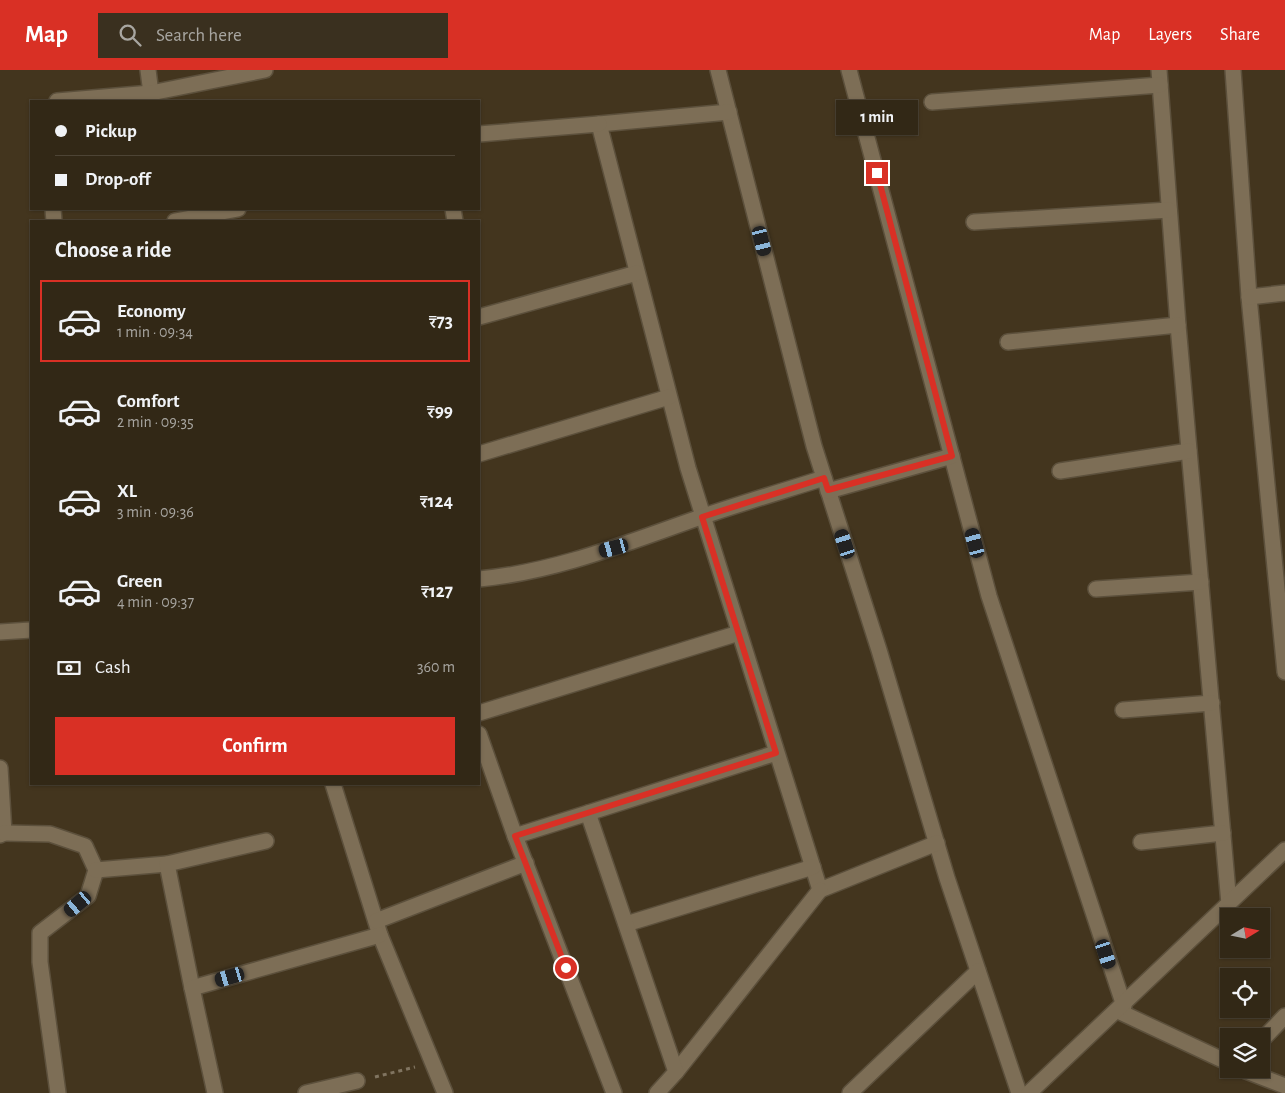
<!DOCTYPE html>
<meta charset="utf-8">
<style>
:root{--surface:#322816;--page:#3a301f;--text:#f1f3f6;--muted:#a8a6a1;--line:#4d4435;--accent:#d93025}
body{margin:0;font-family:"Alegreya Sans",sans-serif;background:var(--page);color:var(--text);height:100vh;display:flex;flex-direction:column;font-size:19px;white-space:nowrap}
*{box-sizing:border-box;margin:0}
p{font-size:16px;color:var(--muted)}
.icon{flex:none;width:28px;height:28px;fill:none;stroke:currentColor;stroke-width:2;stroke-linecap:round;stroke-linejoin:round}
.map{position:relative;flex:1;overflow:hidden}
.sheet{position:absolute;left:30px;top:150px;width:450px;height:565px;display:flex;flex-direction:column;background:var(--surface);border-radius:0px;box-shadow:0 1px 4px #0004,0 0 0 1px var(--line)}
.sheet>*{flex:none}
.banner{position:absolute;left:30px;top:30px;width:450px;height:110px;border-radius:0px;box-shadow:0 1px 4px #0004,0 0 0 1px var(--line);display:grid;align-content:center;height:110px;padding:0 25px;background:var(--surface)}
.needle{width:32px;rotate:80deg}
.tools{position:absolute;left:1220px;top:838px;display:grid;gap:10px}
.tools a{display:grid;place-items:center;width:50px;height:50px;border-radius:0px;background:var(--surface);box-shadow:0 1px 4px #0004,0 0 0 1px var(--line);font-size:25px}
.end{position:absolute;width:22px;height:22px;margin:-11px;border:6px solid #d93025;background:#fff;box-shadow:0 0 0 2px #fff}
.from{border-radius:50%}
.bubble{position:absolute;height:35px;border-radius:0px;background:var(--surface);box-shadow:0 1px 4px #0004,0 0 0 1px var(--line);font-size:16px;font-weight:600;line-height:35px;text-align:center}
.car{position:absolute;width:15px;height:30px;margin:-15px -8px;border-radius:6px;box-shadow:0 0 4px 1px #0007;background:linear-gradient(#222 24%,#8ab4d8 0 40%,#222 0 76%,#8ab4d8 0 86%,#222 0)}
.banner b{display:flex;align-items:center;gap:18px;height:48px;font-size:19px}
.banner b+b{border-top:1px solid var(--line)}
.banner i{width:12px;height:12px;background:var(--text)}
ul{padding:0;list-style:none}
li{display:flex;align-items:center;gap:15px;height:82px;margin:0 10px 8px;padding:0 15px;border:2px solid transparent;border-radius:0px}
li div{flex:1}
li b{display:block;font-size:19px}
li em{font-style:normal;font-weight:600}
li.selected{border-color:var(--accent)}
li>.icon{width:45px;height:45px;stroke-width:1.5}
h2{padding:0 25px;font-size:22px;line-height:60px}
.pay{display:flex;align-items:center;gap:12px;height:55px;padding:0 25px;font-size:19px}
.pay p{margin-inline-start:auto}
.primary-button{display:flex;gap:10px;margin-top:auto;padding:10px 25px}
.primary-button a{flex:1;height:58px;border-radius:0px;background:var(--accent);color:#fff;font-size:20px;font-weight:600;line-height:58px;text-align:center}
header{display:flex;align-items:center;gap:30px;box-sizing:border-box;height:70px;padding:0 25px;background:var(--accent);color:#fff}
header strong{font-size:24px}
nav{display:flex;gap:28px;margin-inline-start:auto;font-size:18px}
.search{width:350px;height:45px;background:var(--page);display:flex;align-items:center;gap:12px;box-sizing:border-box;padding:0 18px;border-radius:0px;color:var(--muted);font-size:19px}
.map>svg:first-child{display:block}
</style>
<header>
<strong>Map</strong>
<div class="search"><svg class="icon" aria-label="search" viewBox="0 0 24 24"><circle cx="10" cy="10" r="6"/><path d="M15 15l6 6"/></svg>Search here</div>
<nav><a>Map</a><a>Layers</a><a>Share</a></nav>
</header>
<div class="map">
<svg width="1285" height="1023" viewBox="0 0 1285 1023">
<rect width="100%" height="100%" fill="#43351e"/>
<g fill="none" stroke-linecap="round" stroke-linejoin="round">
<defs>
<g id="minor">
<path d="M148,0L152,31"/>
<path d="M718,0L814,376L879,580L947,808L1019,1023"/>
<path d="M849,0L989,526L1124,936"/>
<path d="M1159,0L1178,255L1229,834"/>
<path d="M1233,0L1249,227L1285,602"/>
<path d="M57,31L151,23L265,0"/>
<path d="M932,32L1160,15"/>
<path d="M729,42L599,54L688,398L820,820L937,773"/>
<path d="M479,64L599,54"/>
<path d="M53,139L54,151"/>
<path d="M453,139L455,151"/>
<path d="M175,151L238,139"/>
<path d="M974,152L1169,140"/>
<path d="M1249,227L1285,223"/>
<path d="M479,247L637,203"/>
<path d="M1008,272L1178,255"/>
<path d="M479,384L669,327"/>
<path d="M1060,401L1189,381"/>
<path d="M828,421L952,386"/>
<path d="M479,509C556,502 629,472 701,447C742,433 783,421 824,408"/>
<path d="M1096,519L1201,512"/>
<path d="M0,562L31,560"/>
<path d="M1123,640L1212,633"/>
<path d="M479,643L739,563"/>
<path d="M479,664L515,766L588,743"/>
<path d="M0,698L4,763L0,765"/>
<path d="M333,714L380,865L445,1023"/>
<path d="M4,763L50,764L85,776L96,800L88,826L40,863V892L58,1023"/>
<path d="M515,766L614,1023"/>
<path d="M1141,772L1223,763"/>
<path d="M96,800L167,794"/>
<path d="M376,851L526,793"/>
<path d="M626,854L813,797"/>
<path d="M192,918L167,794L266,771"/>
<path d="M1118,941L1229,993"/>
<path d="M1261,971L1285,946"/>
<path d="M1241,999L1285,1016"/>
<path d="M676,1002L820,820"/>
<path d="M215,1023L192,918L380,865"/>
<path d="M306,1023L357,1011"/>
<path d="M657,1023L676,1002L588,743L776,683"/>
<path d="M850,1023L978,901"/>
<path d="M1029,1023L1285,780"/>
</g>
</defs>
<use href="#minor" stroke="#5c503c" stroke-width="18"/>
<path stroke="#807460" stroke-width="3" stroke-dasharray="4 4" stroke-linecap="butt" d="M375,1007L415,997"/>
<use href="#minor" stroke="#7d6e56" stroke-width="15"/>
</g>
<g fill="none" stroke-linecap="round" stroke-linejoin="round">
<path stroke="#d93025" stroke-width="6" d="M566,898L515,766L776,683L702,447L824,408L828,420L952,386L877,103"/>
</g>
</svg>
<div class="tools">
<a><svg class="needle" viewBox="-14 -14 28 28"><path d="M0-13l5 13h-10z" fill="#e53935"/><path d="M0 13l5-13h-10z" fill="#a8a6a1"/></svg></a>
<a><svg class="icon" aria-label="locate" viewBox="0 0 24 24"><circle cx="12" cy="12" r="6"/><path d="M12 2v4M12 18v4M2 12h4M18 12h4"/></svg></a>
<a><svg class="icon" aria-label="layers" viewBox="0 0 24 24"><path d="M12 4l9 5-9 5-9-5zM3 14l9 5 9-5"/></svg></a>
</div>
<i class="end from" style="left:566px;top:898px"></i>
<i class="end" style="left:877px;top:103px"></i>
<div class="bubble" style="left:836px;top:30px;width:82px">1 min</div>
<i class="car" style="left:762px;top:171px;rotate:166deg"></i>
<i class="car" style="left:975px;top:473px;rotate:345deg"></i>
<i class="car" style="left:845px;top:474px;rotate:342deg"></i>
<i class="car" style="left:614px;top:478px;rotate:255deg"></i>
<i class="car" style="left:78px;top:834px;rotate:230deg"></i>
<i class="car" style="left:1106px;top:884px;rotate:162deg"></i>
<i class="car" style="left:230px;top:907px;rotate:254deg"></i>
<div class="banner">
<b><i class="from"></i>Pickup</b>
<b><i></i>Drop-off</b>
</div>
<section class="sheet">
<h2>Choose a ride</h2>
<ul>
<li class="selected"><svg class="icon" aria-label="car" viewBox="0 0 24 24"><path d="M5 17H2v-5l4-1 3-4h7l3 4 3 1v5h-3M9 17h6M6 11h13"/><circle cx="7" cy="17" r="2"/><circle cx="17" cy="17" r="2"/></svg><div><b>Economy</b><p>1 min · 09:34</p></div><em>₹73</em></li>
<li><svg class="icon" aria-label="car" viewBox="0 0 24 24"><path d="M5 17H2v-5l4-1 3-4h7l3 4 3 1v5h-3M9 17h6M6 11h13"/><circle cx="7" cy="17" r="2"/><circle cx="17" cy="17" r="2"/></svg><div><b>Comfort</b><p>2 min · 09:35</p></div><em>₹99</em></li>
<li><svg class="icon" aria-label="car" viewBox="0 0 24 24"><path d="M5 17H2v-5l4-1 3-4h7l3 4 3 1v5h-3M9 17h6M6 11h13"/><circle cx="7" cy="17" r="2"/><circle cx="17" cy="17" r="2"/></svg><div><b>XL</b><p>3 min · 09:36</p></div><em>₹124</em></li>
<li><svg class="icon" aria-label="car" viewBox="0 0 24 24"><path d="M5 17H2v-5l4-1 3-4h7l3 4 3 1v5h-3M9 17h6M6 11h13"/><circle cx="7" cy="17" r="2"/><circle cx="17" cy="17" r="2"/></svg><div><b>Green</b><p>4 min · 09:37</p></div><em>₹127</em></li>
</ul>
<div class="pay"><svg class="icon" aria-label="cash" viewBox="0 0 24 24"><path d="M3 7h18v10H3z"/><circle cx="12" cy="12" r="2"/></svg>Cash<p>360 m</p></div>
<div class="primary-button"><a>Confirm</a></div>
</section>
</div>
